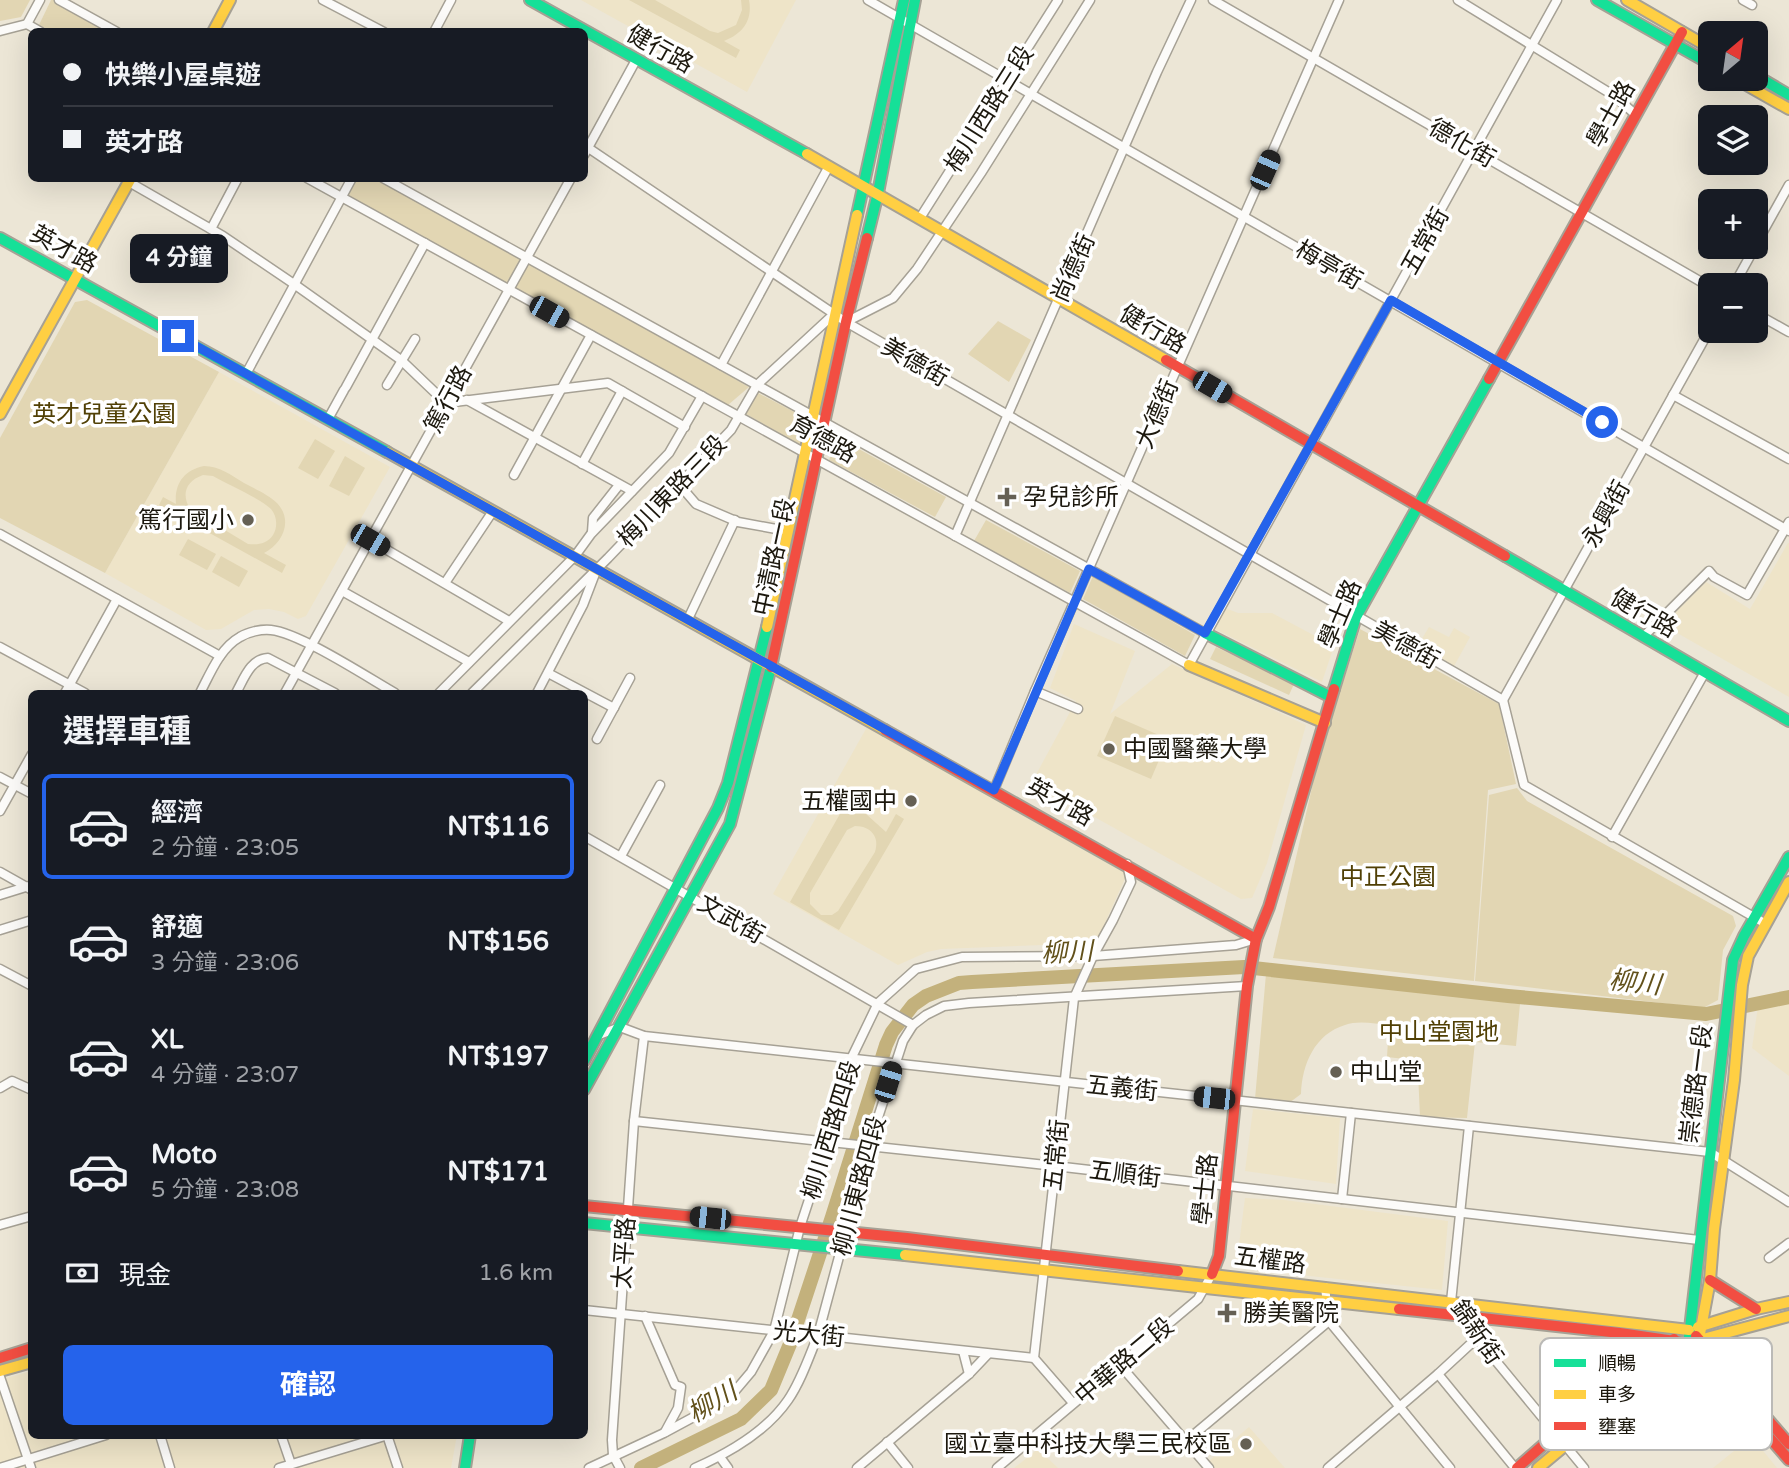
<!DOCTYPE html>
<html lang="zh-TW">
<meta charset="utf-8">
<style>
:root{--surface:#171b24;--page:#20242c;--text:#f1f3f6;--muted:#9ea1a6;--line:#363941;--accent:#2563eb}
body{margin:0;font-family:"Varela Round","Noto Sans TC",sans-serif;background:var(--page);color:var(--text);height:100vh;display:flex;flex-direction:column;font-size:26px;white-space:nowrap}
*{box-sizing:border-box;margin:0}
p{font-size:23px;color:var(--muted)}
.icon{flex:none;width:38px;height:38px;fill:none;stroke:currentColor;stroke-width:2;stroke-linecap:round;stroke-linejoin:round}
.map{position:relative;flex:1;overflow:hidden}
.panel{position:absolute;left:28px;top:690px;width:560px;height:749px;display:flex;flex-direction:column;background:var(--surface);border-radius:10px;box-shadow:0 7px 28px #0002}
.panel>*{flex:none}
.guide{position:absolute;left:28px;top:28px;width:560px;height:154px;border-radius:10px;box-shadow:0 7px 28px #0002;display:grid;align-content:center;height:154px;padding:0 35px;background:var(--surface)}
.needle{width:46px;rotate:29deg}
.tools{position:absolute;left:1698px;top:21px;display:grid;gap:14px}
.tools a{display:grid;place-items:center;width:70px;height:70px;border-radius:10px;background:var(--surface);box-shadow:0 7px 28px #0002;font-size:35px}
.end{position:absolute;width:32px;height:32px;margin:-16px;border:9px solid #2563eb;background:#fff;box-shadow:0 0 0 4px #fff}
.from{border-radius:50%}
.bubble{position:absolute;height:49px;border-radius:10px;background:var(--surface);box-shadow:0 7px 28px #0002;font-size:23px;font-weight:700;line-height:49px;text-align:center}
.car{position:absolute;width:21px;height:42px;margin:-21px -10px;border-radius:9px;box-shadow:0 0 5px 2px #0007;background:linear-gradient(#222 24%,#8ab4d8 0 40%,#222 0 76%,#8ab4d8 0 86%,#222 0)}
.guide b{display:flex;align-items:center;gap:24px;height:66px;font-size:26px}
.guide b+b{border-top:2px solid var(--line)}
.guide i{width:18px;height:18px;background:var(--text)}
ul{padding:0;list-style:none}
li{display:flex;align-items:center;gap:21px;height:105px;margin:0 14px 10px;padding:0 21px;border:4px solid transparent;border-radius:10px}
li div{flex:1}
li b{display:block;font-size:26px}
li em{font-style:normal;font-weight:700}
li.active{border-color:var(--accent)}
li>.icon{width:63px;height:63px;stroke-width:1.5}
h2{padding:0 35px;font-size:32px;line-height:84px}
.pay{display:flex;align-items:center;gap:18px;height:77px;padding:0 35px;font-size:26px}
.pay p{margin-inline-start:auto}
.action{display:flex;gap:14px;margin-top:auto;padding:14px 35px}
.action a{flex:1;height:80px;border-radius:10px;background:var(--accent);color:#fff;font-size:28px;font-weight:700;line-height:80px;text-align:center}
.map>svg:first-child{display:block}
</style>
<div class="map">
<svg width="1789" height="1468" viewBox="0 0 1789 1468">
<rect width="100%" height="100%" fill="#ece6d6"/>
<g fill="#eee4c8">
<path d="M581,0H796L747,92Z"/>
<path d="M219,372L390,467L306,616L298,619L284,612L269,609L254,610L221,629L206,630L105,573Z"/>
<path d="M1788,543H1789V697L1672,630L1671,617L1706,582L1750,609Z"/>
<path d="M1225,608L1238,613H1272L1334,646L1322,682L1215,629Z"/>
<path d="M1074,624L1135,651L1110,714L1172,664L1306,725L1267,863L1252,898L1241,899L1032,782L1076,701L1050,688Z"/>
<path d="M1429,627L1449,637L1454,628L1470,637L1453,668L1417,647Z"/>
<path d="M867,727L1127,874L1096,943L941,949L927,952L898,965L773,894Z"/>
<path d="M1789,1004V1076L1752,1048L1758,1006Z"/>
<path d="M1253,1109L1340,1118L1336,1184L1245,1171Z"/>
<path d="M1245,1198L1284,1200L1448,1221L1442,1290L1236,1268Z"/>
<path d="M31,1371L32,1435H457L451,1468H0V1380Z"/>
<path d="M1249,1427L1285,1468H1215L1209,1461Z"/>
<path d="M1755,1441L1777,1468H1713L1739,1447L1743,1451Z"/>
<path d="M1038,1449L1058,1468H1014Z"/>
</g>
<g fill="#e2d6b3" fill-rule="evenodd">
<path d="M0,0H30L21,17L0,21Z"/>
<path d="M51,0H54L110,31H51L39,25Z"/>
<path d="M629,0H655L710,31L718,33L736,25L742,10L741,0H749C753,21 742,34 724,41L740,50L736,58Z"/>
<path d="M357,179H377L521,259L506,285L347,197Z"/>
<path d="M527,262L749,387L728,405L512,288Z"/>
<path d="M87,300L219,372L105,573L0,518V438L75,302Z"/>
<path d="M998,321L1031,340L1009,382L968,354Z"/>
<path d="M758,393L806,418L800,445L746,414Z"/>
<path d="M837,437L946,497L935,517L829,460Z"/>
<path d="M315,439L335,451L318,479L298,468Z"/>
<path d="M345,456L365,468L349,496L329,486Z"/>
<path d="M204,466C219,466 231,475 244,483C255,489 269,495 277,503C294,521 282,544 264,553L286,565L282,573L159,505L163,497L176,504C174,484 184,470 204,466ZM203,475L213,476C227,484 261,499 271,509C277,516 278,527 273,535C267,544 258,545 248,544L190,509C181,494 186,481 203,475Z"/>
<path d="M986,520L1080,571L1070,593L974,541Z"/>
<path d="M188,539L216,554L207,570L179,555Z"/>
<path d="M221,556L248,571L239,587L212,572Z"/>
<path d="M1093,576L1195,635L1185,656L1083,599Z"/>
<path d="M1360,629L1499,704L1516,784L1488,790L1474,981L1273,958L1319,757Z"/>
<path d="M1216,647L1294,684L1289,695L1210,659Z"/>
<path d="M1115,716L1168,739L1151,779L1097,756Z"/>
<path d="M1517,788L1527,801L1733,916L1736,926L1723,950L1718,1000L1703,1008L1475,981L1489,795Z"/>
<path d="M845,805L866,814L886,832L896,814L904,819L839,930L790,902ZM855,826C871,826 880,837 875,852L838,911L832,915H821L810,904V893L847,830Z"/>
<path d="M1266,974L1520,1004L1516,1046L1475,1042L1467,1118L1420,1117L1418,1072L1413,1071L1414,1060L1387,1057L1389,1025C1375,1024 1359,1020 1345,1025C1315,1034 1302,1064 1301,1094L1289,1103L1255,1099Z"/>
</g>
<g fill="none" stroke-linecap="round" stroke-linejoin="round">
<path stroke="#c3b17c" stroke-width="14" d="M641,1468L741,1419L771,1390L790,1344L832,1217L886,1045L892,1032L913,1005L926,996L959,983L972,982L1244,967L1508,996L1706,1014L1789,997"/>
<defs>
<g id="street">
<path d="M59,0L117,32"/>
<path d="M323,0L384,32"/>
<path d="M868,0L1789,531"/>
<path d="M1213,0L1710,287"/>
<path d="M1458,0L1613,95L1635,114"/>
<path d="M1743,0L1752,5"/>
<path d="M27,24L41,32"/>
<path d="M0,31L27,24L40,0"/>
<path d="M434,32L451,0"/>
<path d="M584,145L846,322L1503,700L1524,785L1766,924"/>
<path d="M584,155L636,60"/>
<path d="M307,178L1189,665L1557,0"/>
<path d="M383,178L1205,633"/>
<path d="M129,182L223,236L294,284L401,360L446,403L608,383L685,427"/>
<path d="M920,218L1058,0"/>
<path d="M211,229L238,178"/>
<path d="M1755,246L1789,185"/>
<path d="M1734,285L1755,247"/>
<path d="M1755,313L1789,332"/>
<path d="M846,322L893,298L917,269L981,173L1090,0"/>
<path d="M721,365L829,166"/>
<path d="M246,374L352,178"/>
<path d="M387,385L415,339"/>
<path d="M346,387L425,243"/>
<path d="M1673,395L1789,459"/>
<path d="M467,400L632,491"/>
<path d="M328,419L344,390"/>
<path d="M582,464L622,391"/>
<path d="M514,475L591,335"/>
<path d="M678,483L696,504L738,522L787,531"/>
<path d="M592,532L593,518L619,485"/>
<path d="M0,534L220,656"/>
<path d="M955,536L1157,72L1191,0"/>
<path d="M370,540L509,621"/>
<path d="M445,583L493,511"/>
<path d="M342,591L469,662"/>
<path d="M688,619L735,520"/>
<path d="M1644,636L1709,571L1714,577L1747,595L1789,522"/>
<path d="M0,647L85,693"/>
<path d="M548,673L614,708"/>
<path d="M1035,691L1078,709"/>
<path d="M65,693L117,599"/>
<path d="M200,693C210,674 220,648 240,637C248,632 261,629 271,630C300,633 367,677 395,693"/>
<path d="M236,693C244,679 250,659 268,658L335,693"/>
<path d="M285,693L571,178"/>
<path d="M439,693L575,556L591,534L669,453L702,396"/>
<path d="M472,693L608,558L731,430L757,385L835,313"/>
<path d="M537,693L583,605L596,571"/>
<path d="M1503,700L1710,329"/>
<path d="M597,739L630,678"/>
<path d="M0,777L32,794"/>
<path d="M994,790L1035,691L1339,0"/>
<path d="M0,811L32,754"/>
<path d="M584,836L913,1025"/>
<path d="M1612,837L1705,672"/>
<path d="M621,856L660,785"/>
<path d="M0,872L32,890"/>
<path d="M0,895L29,886"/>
<path d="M0,930L32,920"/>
<path d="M0,969L32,986"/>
<path d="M599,1035L620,1027L644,1036L1710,1152L1789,1202"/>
<path d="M0,1088L12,1081L32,1090"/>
<path d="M634,1121L1055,1166L1699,1240"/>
<path d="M1469,1126L1451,1302L1465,1316L1477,1338L1584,1468"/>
<path d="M1342,1199L1351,1113"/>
<path d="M0,1225L32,1216"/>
<path d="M1769,1258L1789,1243"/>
<path d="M1325,1287L1329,1321L1450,1468"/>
<path d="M584,1310L1034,1358"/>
<path d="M645,1316L675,1385L681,1387L678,1408L665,1432"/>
<path d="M963,1351L969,1374"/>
<path d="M1120,1365L1209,1468"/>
<path d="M1438,1374L1515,1468"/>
<path d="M0,1377L31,1468"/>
<path d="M1073,1403L1034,1358L1074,998L1093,956L1113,920L1131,882L1127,864"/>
<path d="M160,1435L170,1468"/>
<path d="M281,1435L291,1464"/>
<path d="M387,1435L398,1468"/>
<path d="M887,1442L908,1468"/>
<path d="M1185,1442L1329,1321"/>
<path d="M720,1457L728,1468"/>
<path d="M0,1468L106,1435"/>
<path d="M279,1468L388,1435"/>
<path d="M589,1468L664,1433L729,1398L751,1372L774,1331L800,1227L828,1142L851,1059L878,1003L916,969L962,957L1093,956L1236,945L1256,939"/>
<path d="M620,1468L613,1455L612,1440L634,1121L644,1036"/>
<path d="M695,1468C729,1453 766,1432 788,1400C801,1381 809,1357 818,1335L869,1145L903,1041L913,1025L926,1015L944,1006L969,1003L1247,986"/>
<path d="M857,1468L969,1374L988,1354"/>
<path d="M997,1468L1198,1299L1212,1274"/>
<path d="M1328,1468L1438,1374L1477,1338"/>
</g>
<g id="fast">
<path d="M530,0L807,154"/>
<path d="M1597,0L1710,64"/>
<path d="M1755,75L1789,95"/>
<path d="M857,215L904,0"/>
<path d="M0,238L387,452"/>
<path d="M867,238L878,193L915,0"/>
<path d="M1505,556L1789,721"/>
<path d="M1205,633L1331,697"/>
<path d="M1334,689L1356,617L1489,379"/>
<path d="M584,1061L718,808L728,783L767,627"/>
<path d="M584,1090L730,824L771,667"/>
<path d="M584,1223L905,1255"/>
<path d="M1689,1337L1733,960L1744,936L1789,857"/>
<path d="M465,1468L470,1435"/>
</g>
<g id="slow">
<path d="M1627,0L1710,48"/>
<path d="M213,32L230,0"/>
<path d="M1736,79L1789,109"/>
<path d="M807,154L1166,360"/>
<path d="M0,414L131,178"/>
<path d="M387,452L885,730"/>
<path d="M767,627L857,215"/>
<path d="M1189,665L1325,723"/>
<path d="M905,1255L1399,1309"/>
<path d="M1178,1271L1689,1330"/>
<path d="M1698,1327L1756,1309L1789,1302"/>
<path d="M1620,1333L1633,1348L1637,1366"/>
<path d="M1699,1339L1710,1280L1714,1229L1734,1080L1742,985L1748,956L1789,882"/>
<path d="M0,1371L32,1362"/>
<path d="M1538,1468L1688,1343L1789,1316"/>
</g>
<g id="jam">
<path d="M1166,360L1505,556"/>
<path d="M1489,379L1682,32"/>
<path d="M771,667L846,322L867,238"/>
<path d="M885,730L1256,939"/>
<path d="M584,1206L907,1238L1178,1271"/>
<path d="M1212,1274L1219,1256L1247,986L1256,939L1269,907L1334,689"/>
<path d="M1710,1280L1756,1309"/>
<path d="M1399,1309L1620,1333L1688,1343"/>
<path d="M1696,1336L1789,1444"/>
<path d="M1688,1343L1789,1460"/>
<path d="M0,1358L32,1348"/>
<path d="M1517,1468L1589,1405L1674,1339"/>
</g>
</defs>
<use href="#street" stroke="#a6a195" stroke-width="11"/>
<use href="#fast" stroke="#a6a195" stroke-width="14"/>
<use href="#slow" stroke="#a6a195" stroke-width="14"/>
<use href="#jam" stroke="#a6a195" stroke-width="14"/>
<use href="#street" stroke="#fcfbf9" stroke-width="8"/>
<use href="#fast" stroke="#16e098" stroke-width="10"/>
<use href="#slow" stroke="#ffcf43" stroke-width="10"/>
<use href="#jam" stroke="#f24e42" stroke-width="10"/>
</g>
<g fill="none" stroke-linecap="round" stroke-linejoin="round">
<path stroke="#2563eb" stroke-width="9" d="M178,336L994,790L1089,569L1205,633L1391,300L1602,422"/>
</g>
<g fill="#656054" stroke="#fff" stroke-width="2.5">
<path d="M1003.5 486.5h7v7h7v7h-7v7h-7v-7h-7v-7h7z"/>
<circle cx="248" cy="520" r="7"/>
<circle cx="1109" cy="749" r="7"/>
<circle cx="911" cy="801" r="7"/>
<circle cx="1336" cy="1072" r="7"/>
<path d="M1223.5 1302.5h7v7h7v7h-7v7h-7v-7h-7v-7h7z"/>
<circle cx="1246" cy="1444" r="7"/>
</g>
<g text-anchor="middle" stroke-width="7" stroke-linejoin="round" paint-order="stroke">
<g font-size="24" fill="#1c180e" stroke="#fff">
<text transform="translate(660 49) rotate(29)" y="8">健行路</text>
<text transform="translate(989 109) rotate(-58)" y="8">梅川西路三段</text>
<text transform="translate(1611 114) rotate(-61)" y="8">學士路</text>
<text transform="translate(1462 143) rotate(30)" y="8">德化街</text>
<text transform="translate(1425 241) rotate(-61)" y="8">五常街</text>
<text transform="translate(64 249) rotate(29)" y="8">英才路</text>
<text transform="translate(1329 265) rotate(30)" y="8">梅亭街</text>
<text transform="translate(1073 268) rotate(-66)" y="8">尚德街</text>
<text transform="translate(1153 329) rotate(30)" y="8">健行路</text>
<text transform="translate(915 362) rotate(30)" y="8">美德街</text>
<text transform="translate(448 399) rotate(-62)" y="8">篤行路</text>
<text transform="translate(1157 414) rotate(-67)" y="8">大德街</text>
<text transform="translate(823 439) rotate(29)" y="8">育德路</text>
<text transform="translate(672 491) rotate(-46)" y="8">梅川東路三段</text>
<text transform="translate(1606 514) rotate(-61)" y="8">永興街</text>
<text transform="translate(774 557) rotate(-78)" y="8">中清路一段</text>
<text transform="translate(1644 613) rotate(30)" y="8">健行路</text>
<text transform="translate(1340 614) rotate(-67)" y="8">學士路</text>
<text transform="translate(1406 645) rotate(29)" y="8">美德街</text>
<text transform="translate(1060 802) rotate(29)" y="8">英才路</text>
<text transform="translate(731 919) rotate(30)" y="8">文武街</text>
<text transform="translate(1696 1084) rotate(-83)" y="8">崇德路一段</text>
<text transform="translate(1122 1088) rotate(6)" y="8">五義街</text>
<text transform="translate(831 1130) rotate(-73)" y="8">柳川西路四段</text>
<text transform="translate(1056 1155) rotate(-84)" y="8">五常街</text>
<text transform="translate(1125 1174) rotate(7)" y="8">五順街</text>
<text transform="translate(859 1186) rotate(-75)" y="8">柳川東路四段</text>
<text transform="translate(1205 1189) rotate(-84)" y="8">學士路</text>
<text transform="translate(624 1253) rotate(-86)" y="8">太平路</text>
<text transform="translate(1270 1260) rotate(7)" y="8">五權路</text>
<text transform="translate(1477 1332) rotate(56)" y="8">錦新街</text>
<text transform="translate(809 1334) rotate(6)" y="8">光大街</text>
<text transform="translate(1124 1361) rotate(-40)" y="8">中華路二段</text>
</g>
<g font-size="24" fill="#514005" stroke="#fff">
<text x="104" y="422">英才兒童公園</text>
<text x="1388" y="885">中正公園</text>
<text x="1439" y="1040">中山堂園地</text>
</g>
<g font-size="24" fill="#1c180e" stroke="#fff" text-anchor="start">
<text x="1023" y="505">孕兒診所</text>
<text x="234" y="528" text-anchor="end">篤行國小</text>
<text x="1123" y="757">中國醫藥大學</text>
<text x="897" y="809" text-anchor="end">五權國中</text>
<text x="1350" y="1080">中山堂</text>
<text x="1243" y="1321">勝美醫院</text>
<text x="1232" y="1452" text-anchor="end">國立臺中科技大學三民校區</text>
</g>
<g font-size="26" font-style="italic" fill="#62511b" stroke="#fff">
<text transform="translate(1067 952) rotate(-3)" y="9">柳川</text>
<text transform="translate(1635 982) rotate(6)" y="9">柳川</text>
<text transform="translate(712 1402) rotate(-31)" y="9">柳川</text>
</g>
</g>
<rect x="1540" y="1338" width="232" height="112" rx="10" fill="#fff" stroke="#bbbab7" stroke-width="2"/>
<rect x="1554" y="1359" width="32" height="8" fill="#16e098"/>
<rect x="1554" y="1390" width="32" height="9" fill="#ffcf43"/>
<rect x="1554" y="1422" width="32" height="8" fill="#f24e42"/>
<g font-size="19" fill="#1c180e">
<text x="1598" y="1370">順暢</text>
<text x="1598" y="1401">車多</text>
<text x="1598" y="1433">壅塞</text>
</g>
</svg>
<div class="tools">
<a><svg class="needle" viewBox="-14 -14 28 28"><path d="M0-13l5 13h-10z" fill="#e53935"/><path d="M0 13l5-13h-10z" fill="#9ea1a6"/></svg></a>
<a><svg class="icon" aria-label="layers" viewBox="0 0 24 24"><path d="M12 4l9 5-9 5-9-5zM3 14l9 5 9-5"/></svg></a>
<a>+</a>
<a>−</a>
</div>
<i class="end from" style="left:1602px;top:422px"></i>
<i class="end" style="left:178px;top:336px"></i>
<div class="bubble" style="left:130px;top:234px;width:98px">4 分鐘</div>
<i class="car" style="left:1265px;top:170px;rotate:24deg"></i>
<i class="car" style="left:549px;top:312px;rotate:119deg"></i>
<i class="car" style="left:1212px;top:387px;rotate:120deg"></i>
<i class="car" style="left:370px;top:540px;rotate:120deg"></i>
<i class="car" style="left:888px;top:1082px;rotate:17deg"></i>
<i class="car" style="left:1214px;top:1098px;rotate:276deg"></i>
<i class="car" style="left:710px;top:1218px;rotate:276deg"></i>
<div class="guide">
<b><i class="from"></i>快樂小屋桌遊</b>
<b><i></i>英才路</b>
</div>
<section class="panel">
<h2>選擇車種</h2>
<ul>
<li class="active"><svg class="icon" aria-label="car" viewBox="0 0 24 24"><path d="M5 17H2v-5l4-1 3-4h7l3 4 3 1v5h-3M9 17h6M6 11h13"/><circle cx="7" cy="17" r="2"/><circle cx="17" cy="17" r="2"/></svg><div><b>經濟</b><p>2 分鐘 · 23:05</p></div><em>NT$116</em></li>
<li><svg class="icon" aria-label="car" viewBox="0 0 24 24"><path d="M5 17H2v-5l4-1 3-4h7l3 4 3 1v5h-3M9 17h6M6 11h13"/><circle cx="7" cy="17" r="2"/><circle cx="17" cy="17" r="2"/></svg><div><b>舒適</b><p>3 分鐘 · 23:06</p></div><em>NT$156</em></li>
<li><svg class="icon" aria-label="car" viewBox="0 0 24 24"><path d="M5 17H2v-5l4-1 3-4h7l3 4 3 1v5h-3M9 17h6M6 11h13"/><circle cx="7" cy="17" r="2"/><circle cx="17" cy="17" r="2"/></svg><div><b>XL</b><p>4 分鐘 · 23:07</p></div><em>NT$197</em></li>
<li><svg class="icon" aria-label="car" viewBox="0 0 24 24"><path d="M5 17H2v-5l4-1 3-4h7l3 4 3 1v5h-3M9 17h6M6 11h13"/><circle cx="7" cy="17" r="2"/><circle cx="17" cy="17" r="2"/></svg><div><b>Moto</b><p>5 分鐘 · 23:08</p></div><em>NT$171</em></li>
</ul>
<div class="pay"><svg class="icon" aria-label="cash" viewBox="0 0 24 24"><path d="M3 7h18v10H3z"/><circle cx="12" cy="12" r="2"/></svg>現金<p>1.6 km</p></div>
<div class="action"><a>確認</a></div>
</section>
</div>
